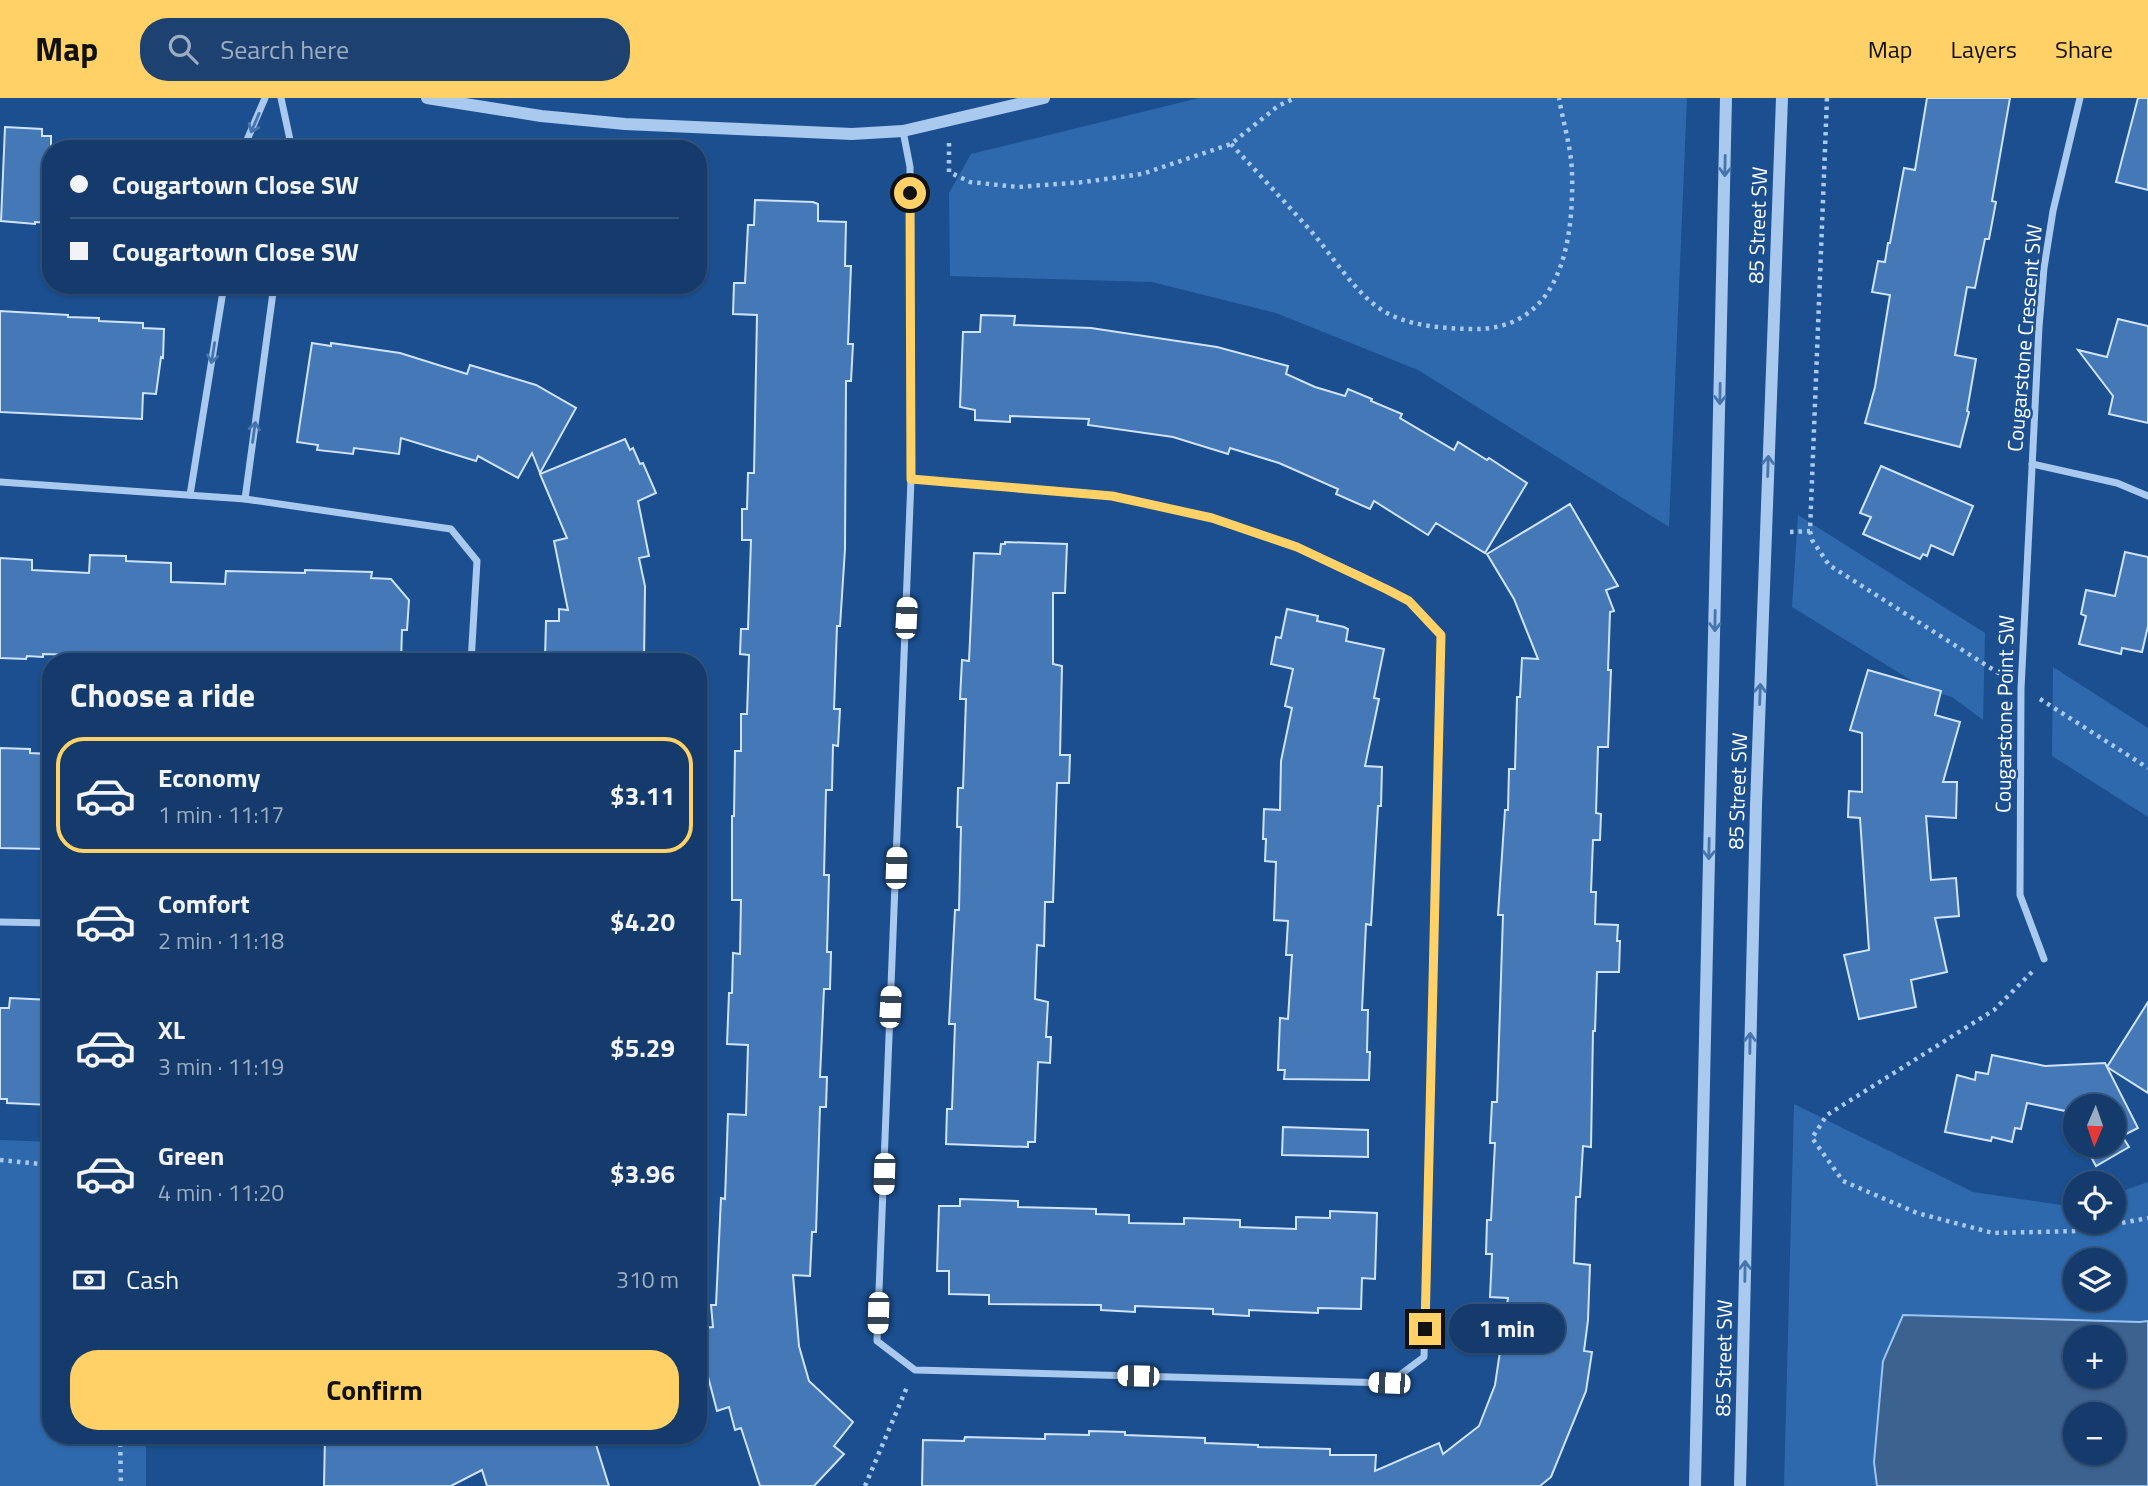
<!DOCTYPE html>
<meta charset="utf-8">
<style>
:root{--surface:#143b6b;--page:#1d4271;--text:#f1f3f6;--muted:#9dadc1;--line:#33557e;--accent:#ffd166}
body{margin:0;font-family:"Titillium Web",sans-serif;background:var(--page);color:var(--text);height:100vh;display:flex;flex-direction:column;font-size:26px;white-space:nowrap}
*{box-sizing:border-box;margin:0}
p{font-size:23px;color:var(--muted)}
.icon{flex:none;width:38px;height:38px;fill:none;stroke:currentColor;stroke-width:2;stroke-linecap:round;stroke-linejoin:round}
.map{position:relative;flex:1;overflow:hidden}
.drawer{position:absolute;left:42px;top:555px;width:665px;height:791px;display:flex;flex-direction:column;background:var(--surface);border-radius:28px;box-shadow:0 2px 5px #0004,0 0 0 2px var(--line)}
.drawer>*{flex:none}
.top-card{position:absolute;left:42px;top:42px;width:665px;height:154px;border-radius:28px;box-shadow:0 2px 5px #0004,0 0 0 2px var(--line);display:grid;align-content:center;height:154px;padding:0 28px;background:var(--surface)}
.needle{width:46px;rotate:182deg}
.controls{position:absolute;left:2063px;top:996px;display:grid;gap:14px}
.controls a{display:grid;place-items:center;width:63px;height:63px;border-radius:50%;background:var(--surface);box-shadow:0 2px 5px #0004,0 0 0 2px var(--line);font-size:35px}
.end{position:absolute;width:32px;height:32px;margin:-16px;border:9px solid #ffd166;background:#111;box-shadow:0 0 0 4px #111}
.from{border-radius:50%}
.bubble{position:absolute;height:49px;border-radius:24px;background:var(--surface);box-shadow:0 2px 5px #0004,0 0 0 2px var(--line);font-size:23px;font-weight:700;line-height:49px;text-align:center}
.car{position:absolute;width:21px;height:42px;margin:-21px -10px;border-radius:9px;box-shadow:0 0 5px 2px #0007;background:linear-gradient(#fff 24%,#345 0 40%,#fff 0 76%,#345 0 86%,#fff 0)}
.top-card b{display:flex;align-items:center;gap:24px;height:66px;font-size:26px}
.top-card b+b{border-top:2px solid var(--line)}
.top-card i{width:18px;height:18px;background:var(--text)}
ul{padding:0;list-style:none}
li{display:flex;align-items:center;gap:21px;height:116px;margin:0 14px 10px;padding:0 14px;border:4px solid transparent;border-radius:28px}
li div{flex:1}
li b{display:block;font-size:26px}
li em{font-style:normal;font-weight:700}
li.on{border-color:var(--accent)}
li>.icon{width:63px;height:63px;stroke-width:1.5}
h2{padding:0 28px;font-size:32px;line-height:84px}
.pay{display:flex;align-items:center;gap:18px;height:77px;padding:0 28px;font-size:26px}
.pay p{margin-inline-start:auto}
.cta{display:flex;gap:14px;margin-top:auto;padding:14px 28px}
.cta a{flex:1;height:80px;border-radius:28px;background:var(--accent);color:#111;font-size:28px;font-weight:700;line-height:80px;text-align:center}
header{display:flex;align-items:center;gap:42px;box-sizing:border-box;height:98px;padding:0 35px;background:var(--accent);color:#111}
header strong{font-size:33px}
nav{display:flex;gap:38px;margin-inline-start:auto;font-size:24px}
.search{width:490px;height:63px;background:var(--page);display:flex;align-items:center;gap:18px;box-sizing:border-box;padding:0 24px;border-radius:28px;color:var(--muted);font-size:26px}
.map>svg:first-child{display:block}
</style>
<header>
<strong>Map</strong>
<div class="search"><svg class="icon" aria-label="search" viewBox="0 0 24 24"><circle cx="10" cy="10" r="6"/><path d="M15 15l6 6"/></svg>Search here</div>
<nav><a>Map</a><a>Layers</a><a>Share</a></nav>
</header>
<div class="map">
<svg width="2148" height="1388" viewBox="0 0 2148 1388">
<rect width="100%" height="100%" fill="#1b4f8f"/>
<g fill="#2e69ad" fill-rule="evenodd">
<path d="M1199,0H1687L1669,429L1418,272L1276,215L1152,184L950,178L949,95L971,56Z"/>
<path d="M1798,417L1985,535L1983,622L1952,599L1927,592L1792,509Z"/>
<path d="M2053,569L2148,630V719L2052,658Z"/>
<path d="M1794,1006L1973,1094L2075,1109L2076,1124H2114V1096L2148,1084V1388H1784ZM2076,1162H2114V1200H2076ZM2076,1239H2114V1278H2076ZM2076,1316H2114V1354H2076Z"/>
<path d="M0,1042L51,1044V1337H146V1388H0Z"/>
</g>
<path fill="#3c6290" stroke="#9cc4f0" stroke-width="2" fill-rule="evenodd" d="M1903,1217L2140,1224L2148,1223V1388H1877L1874,1364L1883,1263ZM2076,1239H2114V1278H2076ZM2076,1316H2114V1354H2076Z"/>
<g fill="#4478b7" stroke="#cfe3fa" stroke-width="2">
<path d="M1927,0H2010L1992,103L1996,104L1989,141H1985L1975,190L1967,189L1955,257L1976,261L1967,313L1969,314L1960,349L1865,325L1875,289L1890,197L1872,194L1878,163L1885,164L1888,145H1890L1904,70L1915,72Z"/>
<path d="M2138,0H2148V92L2116,84Z"/>
<path d="M5,29L42,31V38H51V125L35,124V126L1,123Z"/>
<path d="M755,102L813,104L818,106V123L846,124L845,168H851L848,246H853L851,283H846L845,451L840,528H837L834,611H840L838,648L833,647L832,692H826L824,777H829L827,854H831L830,891H824L820,979H827L826,1009H820L816,1134H812L810,1178L793,1177L799,1248L809,1283L853,1324L834,1348L844,1356L814,1388H760L741,1330L735,1332L729,1309L717,1313L706,1271L702,1230L713,1229L711,1207H716L721,1100L725,1101L728,1016L746,1017L748,947L727,946L729,895H732L733,855L740,856L741,802H732V718H734L735,653H741V616H747L749,557L740,556L741,531H748L751,442H742V411H747L748,375H754L757,217L733,216L734,185H745L748,127H754Z"/>
<path d="M0,213L68,217V219L99,220V223L143,225V230L164,231L163,260L161,259L156,296L143,295L142,321L0,314Z"/>
<path d="M981,217L1015,218L1014,227L1091,230L1217,249L1288,268L1286,276L1315,289L1345,298L1348,291L1372,301L1371,303L1402,316L1400,320L1454,352L1458,344L1487,362L1489,360L1527,385L1485,455L1436,425L1428,437L1374,403L1370,411L1336,396L1338,391L1279,365L1230,350L1228,356L1173,339L1088,327L1089,321L1010,318V324L975,322V312L960,309L963,234H980Z"/>
<path d="M2118,221L2148,228V325L2109,316L2113,298L2078,252L2107,259Z"/>
<path d="M312,245L331,248V245L400,255L467,276L470,267L536,287L576,310L540,375L532,355L518,380L478,358L476,363L401,340L399,356L354,350L353,356L317,352L318,347L297,344Z"/>
<path d="M625,341L630,352L633,350L640,366L643,365L656,395L638,403L649,458L639,460L645,488L644,563L545,561L546,523H559V511L568,512L554,443L567,440L540,376Z"/>
<path d="M1881,368L1973,408L1953,457L1931,447L1927,458L1923,456L1920,461L1863,436L1871,419L1860,415Z"/>
<path d="M1570,406L1618,488L1606,492L1614,513L1610,514L1608,572H1611L1608,649H1598L1596,715L1601,716L1600,742H1593L1591,794H1596L1595,826L1618,827L1617,843H1620L1619,874H1597L1595,933H1593L1591,1049L1583,1048L1580,1099H1576L1574,1165L1590,1167L1588,1222L1584,1253L1592,1254L1586,1293L1551,1379L1540,1388H922L923,1342L964,1343L965,1339L1045,1341V1336L1089,1337V1333L1125,1334V1337L1205,1340V1345L1258,1347V1349L1330,1351V1357H1376L1375,1373L1439,1345L1443,1356L1479,1328L1495,1287L1508,1200L1490,1199L1492,1156H1486L1487,1122H1491L1495,1045H1490L1492,1004H1497L1503,817H1498L1505,712H1508L1509,671H1515L1517,599H1520L1522,560L1538,561L1514,501L1487,456Z"/>
<path d="M1005,444L1067,446L1065,495H1053V566L1062,568L1060,657H1070L1069,685H1057L1053,804H1045L1044,848L1037,847L1035,901L1048,904L1046,939H1051L1050,965L1038,964L1035,1044H1028V1049L946,1046L947,1011H952L955,926H949L955,812H959L961,729H957L958,690H963L966,601H960L962,562L969,563L974,455L1000,456L1001,446H1005Z"/>
<path d="M2125,454L2148,459V528L2142,554L2122,550L2121,556L2079,546L2086,518L2081,516L2086,492L2115,498Z"/>
<path d="M90,457L126,458V463L171,465V484L225,486L226,473L305,475V472L372,474L371,480L391,481L409,502L407,532H402L401,564H146L147,559L43,556V559L27,558L26,561L0,560V460L32,462V472L89,475Z"/>
<path d="M1287,511L1318,518L1317,523L1344,529L1348,531L1346,543L1384,551L1374,600L1379,601L1365,668L1382,669L1381,708H1378L1371,827L1366,826L1362,912H1368L1367,954H1370L1369,982L1284,981L1285,972H1278L1280,920L1288,921L1292,857H1286L1288,823L1274,822L1276,764L1265,763L1266,741H1263L1264,711L1280,712L1281,663L1292,610L1285,608L1293,571L1271,566L1276,539L1281,540Z"/>
<path d="M1868,572L1941,593L1935,617L1960,624L1943,684H1957L1956,720L1926,718L1931,782L1956,780L1959,818L1935,820L1947,874L1911,882L1916,909L1859,921L1844,857L1869,852L1860,720L1848,719L1849,693L1862,694V635L1850,632Z"/>
<path d="M0,650L30,651V655L50,656L47,751L0,750Z"/>
<path d="M10,900L51,902L50,1007L7,1005V1001H0V910H9Z"/>
<path d="M2148,904V995L2107,969Z"/>
<path d="M1992,957L2045,968L2105,965L2138,1030L2122,1038L2129,1049L2096,1068L2084,1046H2114V1008H2076V1032L2065,1013L2027,1005L2021,1031L2015,1030L2012,1044L1992,1039L1991,1043L1945,1034L1957,977L1975,982L1976,974L1988,976Z"/>
<path d="M1283,1029L1368,1032V1059L1282,1057Z"/>
<path d="M960,1101L1018,1103V1109L1096,1111V1116L1129,1117V1125L1184,1126V1120L1240,1122V1129L1296,1131V1119L1330,1120V1113L1377,1115L1375,1181L1362,1180L1361,1211L1318,1210V1215L1249,1212V1218L1213,1216V1211L1135,1208V1214L1101,1212V1207L989,1206V1197L949,1196V1173H937L939,1108H960Z"/>
<path d="M325,1337H402V1344L452,1346L479,1337H593L609,1388H487L482,1372L451,1388H324Z"/>
</g>
<g fill="none" stroke-linecap="round" stroke-linejoin="round">
<g stroke="#a9c9ee" stroke-width="4.5" stroke-dasharray="3.5 5" stroke-linecap="butt">
<path d="M1827,0L1810,433L1812,442L1829,467L2000,576"/>
<path d="M949,45V74L970,84L1018,89L1084,84L1142,76L1231,46L1278,8L1295,0"/>
<path d="M1231,46C1257,74 1284,103 1310,132C1334,159 1354,195 1385,214C1410,228 1441,230 1468,231C1560,235 1574,146 1572,74C1571,49 1563,24 1559,0"/>
<path d="M1790,434L1810,433"/>
<path d="M2040,601L2148,670"/>
<path d="M2032,874L1994,912L1827,1017L1812,1040L1843,1083L1917,1115L1993,1135L2079,1133L2148,1120"/>
<path d="M0,1062L51,1067"/>
<path d="M120,1337L121,1388"/>
<path d="M865,1388L907,1289"/>
</g>
<g stroke="#a9c9ee" stroke-width="7">
<path d="M281,0L292,51"/>
<path d="M903,33L910,69L911,381L877,1243L915,1272L1389,1285L1424,1259L1441,537L1409,503L1363,479L1297,449L1212,420L1112,398L911,381"/>
<path d="M246,51L247,42L265,0"/>
<path d="M2032,366L2117,385L2148,398"/>
<path d="M0,384L245,401L451,431L477,463L471,564"/>
<path d="M190,397L224,187"/>
<path d="M245,401L274,187"/>
<path d="M0,824L51,825"/>
<path d="M2044,861L2020,797L2021,591L2039,229L2044,170L2053,113L2080,0"/>
</g>
<g stroke="#a9c9ee" stroke-width="12">
<path d="M427,0L541,18L625,26L852,36L903,33L1044,0"/>
<path d="M1695,1388L1726,0"/>
<path d="M1740,1388L1756,707L1782,0"/>
</g>
</g>
<defs><path id="oneway-shaft" d="M-6 0H5M1.5-3L5.5 0L1.5 3" fill="none" stroke-width="1.6" stroke-linecap="round" stroke-linejoin="round" transform="scale(1.75)"/></defs>
<g stroke="#4674ac">
<use href="#oneway-shaft" transform="translate(255 25) rotate(113)"/>
<use href="#oneway-shaft" transform="translate(1725 68) rotate(91)"/>
<use href="#oneway-shaft" transform="translate(213 255) rotate(99)"/>
<use href="#oneway-shaft" transform="translate(1720 296) rotate(91)"/>
<use href="#oneway-shaft" transform="translate(254 334) rotate(-82)"/>
<use href="#oneway-shaft" transform="translate(1768 368) rotate(-88)"/>
<use href="#oneway-shaft" transform="translate(1715 523) rotate(91)"/>
<use href="#oneway-shaft" transform="translate(1760 596) rotate(-88)"/>
<use href="#oneway-shaft" transform="translate(1709 751) rotate(91)"/>
<use href="#oneway-shaft" transform="translate(1750 945) rotate(-89)"/>
<use href="#oneway-shaft" transform="translate(1745 1173) rotate(-89)"/>
</g>
<g fill="none" stroke-linecap="round" stroke-linejoin="round">
<path stroke="#ffd166" stroke-width="9" d="M910,95L911,381L1112,398L1212,420L1297,449L1386,491L1409,503L1441,537L1425,1231"/>
</g>
<g text-anchor="middle" stroke-width="5" stroke-linejoin="round" paint-order="stroke">
<g font-size="21" fill="#fff" stroke="#1b4f8f">
<text transform="translate(1758 127) rotate(-88)" y="7">85 Street SW</text>
<text transform="translate(2025 240) rotate(-85)" y="7">Cougarstone Crescent SW</text>
<text transform="translate(2005 616) rotate(-89)" y="7">Cougarstone Point SW</text>
<text transform="translate(1738 693) rotate(-88)" y="7">85 Street SW</text>
<text transform="translate(1724 1260) rotate(-89)" y="7">85 Street SW</text>
</g>
</g>
</svg>
<div class="controls">
<a><svg class="needle" viewBox="-14 -14 28 28"><path d="M0-13l5 13h-10z" fill="#e53935"/><path d="M0 13l5-13h-10z" fill="#9dadc1"/></svg></a>
<a><svg class="icon" aria-label="locate" viewBox="0 0 24 24"><circle cx="12" cy="12" r="6"/><path d="M12 2v4M12 18v4M2 12h4M18 12h4"/></svg></a>
<a><svg class="icon" aria-label="layers" viewBox="0 0 24 24"><path d="M12 4l9 5-9 5-9-5zM3 14l9 5 9-5"/></svg></a>
<a>+</a>
<a>−</a>
</div>
<i class="end from" style="left:910px;top:95px"></i>
<i class="end" style="left:1425px;top:1231px"></i>
<div class="bubble" style="left:1449px;top:1206px;width:116px">1 min</div>
<i class="car" style="left:906px;top:520px;rotate:3deg"></i>
<i class="car" style="left:896px;top:770px;rotate:2deg"></i>
<i class="car" style="left:890px;top:909px;rotate:3deg"></i>
<i class="car" style="left:884px;top:1076px;rotate:182deg"></i>
<i class="car" style="left:878px;top:1215px;rotate:182deg"></i>
<i class="car" style="left:1138px;top:1278px;rotate:271deg"></i>
<i class="car" style="left:1389px;top:1285px;rotate:272deg"></i>
<div class="top-card">
<b><i class="from"></i>Cougartown Close SW</b>
<b><i></i>Cougartown Close SW</b>
</div>
<section class="drawer">
<h2>Choose a ride</h2>
<ul>
<li class="on"><svg class="icon" aria-label="car" viewBox="0 0 24 24"><path d="M5 17H2v-5l4-1 3-4h7l3 4 3 1v5h-3M9 17h6M6 11h13"/><circle cx="7" cy="17" r="2"/><circle cx="17" cy="17" r="2"/></svg><div><b>Economy</b><p>1 min · 11:17</p></div><em>$3.11</em></li>
<li><svg class="icon" aria-label="car" viewBox="0 0 24 24"><path d="M5 17H2v-5l4-1 3-4h7l3 4 3 1v5h-3M9 17h6M6 11h13"/><circle cx="7" cy="17" r="2"/><circle cx="17" cy="17" r="2"/></svg><div><b>Comfort</b><p>2 min · 11:18</p></div><em>$4.20</em></li>
<li><svg class="icon" aria-label="car" viewBox="0 0 24 24"><path d="M5 17H2v-5l4-1 3-4h7l3 4 3 1v5h-3M9 17h6M6 11h13"/><circle cx="7" cy="17" r="2"/><circle cx="17" cy="17" r="2"/></svg><div><b>XL</b><p>3 min · 11:19</p></div><em>$5.29</em></li>
<li><svg class="icon" aria-label="car" viewBox="0 0 24 24"><path d="M5 17H2v-5l4-1 3-4h7l3 4 3 1v5h-3M9 17h6M6 11h13"/><circle cx="7" cy="17" r="2"/><circle cx="17" cy="17" r="2"/></svg><div><b>Green</b><p>4 min · 11:20</p></div><em>$3.96</em></li>
</ul>
<div class="pay"><svg class="icon" aria-label="cash" viewBox="0 0 24 24"><path d="M3 7h18v10H3z"/><circle cx="12" cy="12" r="2"/></svg>Cash<p>310 m</p></div>
<div class="cta"><a>Confirm</a></div>
</section>
</div>
